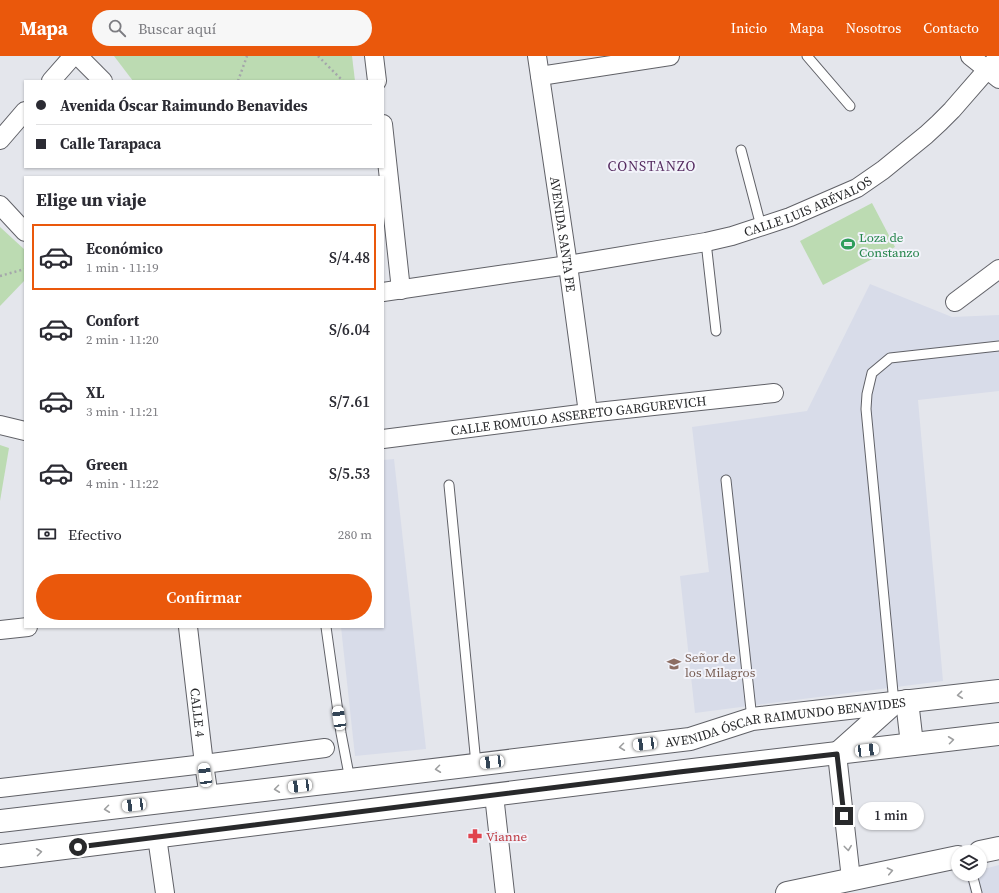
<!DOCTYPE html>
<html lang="es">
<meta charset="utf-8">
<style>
:root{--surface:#fff;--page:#f7f7f7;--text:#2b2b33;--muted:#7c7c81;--line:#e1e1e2;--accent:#ea580c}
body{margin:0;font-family:"Source Serif 4",serif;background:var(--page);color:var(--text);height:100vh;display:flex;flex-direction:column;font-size:15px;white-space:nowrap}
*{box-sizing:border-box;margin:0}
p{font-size:13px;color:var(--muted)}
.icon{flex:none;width:22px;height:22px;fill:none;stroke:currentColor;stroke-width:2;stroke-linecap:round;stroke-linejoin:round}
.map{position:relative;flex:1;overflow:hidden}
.sheet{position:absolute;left:24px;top:120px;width:360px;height:452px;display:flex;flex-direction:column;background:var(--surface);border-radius:0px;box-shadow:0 1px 3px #0004}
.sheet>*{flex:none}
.banner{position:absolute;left:24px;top:24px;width:360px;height:88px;border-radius:0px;box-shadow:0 1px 3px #0004;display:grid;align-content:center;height:88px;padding:0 12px;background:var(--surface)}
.buttons{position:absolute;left:951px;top:789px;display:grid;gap:8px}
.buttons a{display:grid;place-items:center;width:36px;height:36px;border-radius:50%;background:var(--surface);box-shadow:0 1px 3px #0004;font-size:20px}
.end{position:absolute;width:18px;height:18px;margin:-9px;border:5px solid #28292b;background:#fff;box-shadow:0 0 0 2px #fff}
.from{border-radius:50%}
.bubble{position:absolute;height:28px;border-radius:14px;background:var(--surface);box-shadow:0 1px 3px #0004;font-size:13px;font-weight:600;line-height:28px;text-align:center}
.car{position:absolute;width:12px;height:24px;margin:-12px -6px;border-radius:5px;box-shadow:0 0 3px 1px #0007;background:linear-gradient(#fff 24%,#345 0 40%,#fff 0 76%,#345 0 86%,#fff 0)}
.banner b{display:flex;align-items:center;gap:14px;height:38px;font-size:15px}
.banner b+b{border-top:1px solid var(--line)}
.banner i{width:10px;height:10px;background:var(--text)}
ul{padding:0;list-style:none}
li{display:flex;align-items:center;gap:12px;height:66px;margin:0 8px 6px;padding:0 4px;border:2px solid transparent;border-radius:0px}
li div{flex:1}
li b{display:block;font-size:15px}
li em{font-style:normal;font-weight:600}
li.on{border-color:var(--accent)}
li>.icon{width:36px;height:36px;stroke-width:1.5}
h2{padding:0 12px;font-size:18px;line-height:48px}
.pay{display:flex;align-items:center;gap:10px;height:44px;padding:0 12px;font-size:15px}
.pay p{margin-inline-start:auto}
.button{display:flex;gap:8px;margin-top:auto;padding:8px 12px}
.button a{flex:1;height:46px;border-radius:24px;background:var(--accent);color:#fff;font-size:16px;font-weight:600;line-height:46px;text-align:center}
header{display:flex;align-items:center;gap:24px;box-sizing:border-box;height:56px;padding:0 20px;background:var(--accent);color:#fff}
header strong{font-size:19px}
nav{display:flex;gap:22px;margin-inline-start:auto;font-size:14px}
.search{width:280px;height:36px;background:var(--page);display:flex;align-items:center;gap:10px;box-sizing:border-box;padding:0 14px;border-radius:22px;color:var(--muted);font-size:15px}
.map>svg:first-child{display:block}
</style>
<header>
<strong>Mapa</strong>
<div class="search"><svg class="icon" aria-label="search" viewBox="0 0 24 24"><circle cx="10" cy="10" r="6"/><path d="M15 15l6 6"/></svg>Buscar aquí</div>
<nav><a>Inicio</a><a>Mapa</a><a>Nosotros</a><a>Contacto</a></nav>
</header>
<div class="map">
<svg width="999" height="837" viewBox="0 0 999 837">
<rect width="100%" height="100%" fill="#e4e6ec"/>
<g fill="#d8dce9">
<path d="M870,228L952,261L999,259V335L918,344L943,625L695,657L680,520L709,516L692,371L807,355Z"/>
<path d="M394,403L426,693L355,700L341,571H383V404Z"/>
<path d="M999,809V837H970L966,818H980V814Z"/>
</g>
<g fill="#bcdbb2">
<path d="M114,0H352L355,25H133Z"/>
<path d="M872,147L895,191L823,229L800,185Z"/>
<path d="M0,171L25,194V224L0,250Z"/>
<path d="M0,389L9,392L0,445Z"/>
</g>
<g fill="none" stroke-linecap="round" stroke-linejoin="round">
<defs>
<g id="service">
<path d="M807,0L850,50"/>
<path d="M741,94L761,170"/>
<path d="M706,186L716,275"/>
<path d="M726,424L752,663"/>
<path d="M449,429L476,708"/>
<path d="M326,571L341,677L350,724"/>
<path d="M894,647L866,353L867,338L872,317L890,302L999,290"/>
<path d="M972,818L977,837"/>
</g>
<g id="minor">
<path d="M78,0L103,25"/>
<path d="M374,0L377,25"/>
<path id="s1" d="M537,0L568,209L588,357"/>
<path d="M970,0L999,23"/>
<path d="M540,20L670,0"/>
<path d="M51,25L73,0"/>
<path d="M383,68L401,234"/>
<path d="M0,84L25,55"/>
<path d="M0,149L25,176"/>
<path id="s2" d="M383,236L568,209L706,186L732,180L790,161L857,132L883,114L926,79L939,67L952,54L999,0"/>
<path d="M955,246L999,213"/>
<path d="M0,369L25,375"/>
<path id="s3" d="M383,383L588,357L774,337"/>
<path id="s4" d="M188,571L204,708L209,741"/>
<path d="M0,574L28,571"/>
<path d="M837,698L851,823"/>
<path d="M0,732L204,708L325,692"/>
<path d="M494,739L505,837"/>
<path d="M157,781L165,837"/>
</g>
<g id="secondary">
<path d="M980,796L999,792"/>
<path d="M787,837L958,801"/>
</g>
<g id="primary">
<path d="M907,645L912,688"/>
<path d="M837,698L894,647"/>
<path id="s5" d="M0,765L350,724L690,683L752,663L999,635"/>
<path d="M0,800L693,714L999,678"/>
</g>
</defs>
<use href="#service" stroke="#606167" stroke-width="11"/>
<use href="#minor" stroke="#606167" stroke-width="20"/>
<use href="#secondary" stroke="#606167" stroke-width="24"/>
<use href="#primary" stroke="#606167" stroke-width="24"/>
<g stroke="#a4a6aa" stroke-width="2.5" stroke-dasharray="2 3" stroke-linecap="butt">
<path d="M318,0L343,25"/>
<path d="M238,25L247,0"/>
<path d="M0,220L25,213"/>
</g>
<use href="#service" stroke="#fff" stroke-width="9"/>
<use href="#minor" stroke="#fff" stroke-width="18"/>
<use href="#secondary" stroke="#fff" stroke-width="22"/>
<use href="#primary" stroke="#fff" stroke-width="22"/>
</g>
<defs><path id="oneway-chevron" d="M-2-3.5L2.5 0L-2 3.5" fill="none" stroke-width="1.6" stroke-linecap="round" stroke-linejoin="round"/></defs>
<g stroke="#9e9fa0">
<use href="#oneway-chevron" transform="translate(960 639) rotate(174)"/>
<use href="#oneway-chevron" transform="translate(951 684) rotate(-7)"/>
<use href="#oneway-chevron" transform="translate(622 691) rotate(173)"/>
<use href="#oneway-chevron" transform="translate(438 713) rotate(173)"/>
<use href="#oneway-chevron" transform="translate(277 733) rotate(173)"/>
<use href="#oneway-chevron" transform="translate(107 753) rotate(173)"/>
<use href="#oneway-chevron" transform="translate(848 792) rotate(83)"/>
<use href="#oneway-chevron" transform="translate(39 796) rotate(-7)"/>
<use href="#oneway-chevron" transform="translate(890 815) rotate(-12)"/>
</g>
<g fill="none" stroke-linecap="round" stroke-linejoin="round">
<path stroke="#28292b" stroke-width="5" d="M78,791L679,716L837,698L844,760"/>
</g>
<defs>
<symbol id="stadium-bare" viewBox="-9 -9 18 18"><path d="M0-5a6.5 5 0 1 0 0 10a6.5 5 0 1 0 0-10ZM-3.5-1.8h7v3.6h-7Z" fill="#2e9e5b" stroke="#f2f3fa" stroke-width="2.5" paint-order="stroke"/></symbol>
<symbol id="school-bare" viewBox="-9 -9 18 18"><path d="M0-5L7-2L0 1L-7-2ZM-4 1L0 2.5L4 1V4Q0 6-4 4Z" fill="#8d6e63" stroke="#f2f3fa" stroke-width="2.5" paint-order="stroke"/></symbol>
<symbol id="pharmacy-bare" viewBox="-9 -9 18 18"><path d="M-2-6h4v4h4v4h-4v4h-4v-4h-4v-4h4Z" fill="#e0444e" stroke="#f2f3fa" stroke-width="2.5" paint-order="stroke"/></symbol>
</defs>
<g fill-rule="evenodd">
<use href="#stadium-bare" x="838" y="178" width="20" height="20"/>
<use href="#school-bare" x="664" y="598" width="20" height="20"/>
<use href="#pharmacy-bare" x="465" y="770" width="20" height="20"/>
</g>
<g text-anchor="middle" stroke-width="4" stroke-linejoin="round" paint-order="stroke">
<g font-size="13" fill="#28292b" stroke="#f2f3fa">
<text dy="5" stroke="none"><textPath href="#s2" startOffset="435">CALLE LUIS ARÉVALOS</textPath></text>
<text dy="5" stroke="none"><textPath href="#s1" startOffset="180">AVENIDA SANTA FE</textPath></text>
<text dy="5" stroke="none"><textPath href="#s3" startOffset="197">CALLE ROMULO ASSERETO GARGUREVICH</textPath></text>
<text dy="5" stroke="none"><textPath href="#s4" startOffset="86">CALLE 4</textPath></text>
<text dy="5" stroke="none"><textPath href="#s5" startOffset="792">AVENIDA ÓSCAR RAIMUNDO BENAVIDES</textPath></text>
</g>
<g font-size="13" fill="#27864d" stroke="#f2f3fa" text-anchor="start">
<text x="859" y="186">Loza de<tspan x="859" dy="15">Constanzo</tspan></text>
</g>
<g font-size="13" fill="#785e54" stroke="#f2f3fa" text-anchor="start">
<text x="685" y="606">Señor de<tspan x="685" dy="15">los Milagros</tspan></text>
</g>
<g font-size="13" fill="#be3a42" stroke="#f2f3fa" text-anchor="start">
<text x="486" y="785">Vianne</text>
</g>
<g font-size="14" letter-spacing="1" fill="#562c61" stroke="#f2f3fa">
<text x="652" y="115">CONSTANZO</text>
</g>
</g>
</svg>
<div class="buttons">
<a><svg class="icon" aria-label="layers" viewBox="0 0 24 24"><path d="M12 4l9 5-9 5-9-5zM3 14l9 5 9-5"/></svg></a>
</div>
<i class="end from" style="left:78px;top:791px"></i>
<i class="end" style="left:844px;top:760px"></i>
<div class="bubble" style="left:858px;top:746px;width:66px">1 min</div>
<i class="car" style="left:339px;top:662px;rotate:352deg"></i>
<i class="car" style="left:645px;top:688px;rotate:263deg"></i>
<i class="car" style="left:867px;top:694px;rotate:83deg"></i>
<i class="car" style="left:492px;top:706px;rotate:263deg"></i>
<i class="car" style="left:205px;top:719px;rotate:352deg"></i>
<i class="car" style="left:300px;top:730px;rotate:263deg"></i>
<i class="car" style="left:134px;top:749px;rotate:263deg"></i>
<div class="banner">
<b><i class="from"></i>Avenida Óscar Raimundo Benavides</b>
<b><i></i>Calle Tarapaca</b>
</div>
<section class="sheet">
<h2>Elige un viaje</h2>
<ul>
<li class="on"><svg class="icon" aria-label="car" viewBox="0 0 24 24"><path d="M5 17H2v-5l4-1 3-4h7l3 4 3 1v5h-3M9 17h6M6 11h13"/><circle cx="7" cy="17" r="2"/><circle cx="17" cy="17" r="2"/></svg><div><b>Económico</b><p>1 min · 11:19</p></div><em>S/4.48</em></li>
<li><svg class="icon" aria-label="car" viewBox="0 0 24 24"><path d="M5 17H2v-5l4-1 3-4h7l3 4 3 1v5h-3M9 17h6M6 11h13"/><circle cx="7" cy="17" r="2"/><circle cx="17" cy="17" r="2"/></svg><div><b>Confort</b><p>2 min · 11:20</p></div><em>S/6.04</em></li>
<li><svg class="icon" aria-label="car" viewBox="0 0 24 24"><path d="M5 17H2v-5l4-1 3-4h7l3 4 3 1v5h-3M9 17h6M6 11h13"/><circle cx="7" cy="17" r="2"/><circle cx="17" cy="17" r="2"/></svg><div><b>XL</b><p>3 min · 11:21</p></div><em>S/7.61</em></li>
<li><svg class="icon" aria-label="car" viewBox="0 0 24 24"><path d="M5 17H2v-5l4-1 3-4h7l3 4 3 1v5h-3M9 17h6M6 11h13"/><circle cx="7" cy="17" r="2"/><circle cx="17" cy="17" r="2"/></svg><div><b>Green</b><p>4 min · 11:22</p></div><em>S/5.53</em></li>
</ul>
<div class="pay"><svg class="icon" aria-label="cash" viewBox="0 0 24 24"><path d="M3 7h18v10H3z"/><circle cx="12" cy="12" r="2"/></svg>Efectivo<p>280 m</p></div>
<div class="button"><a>Confirmar</a></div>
</section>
</div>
